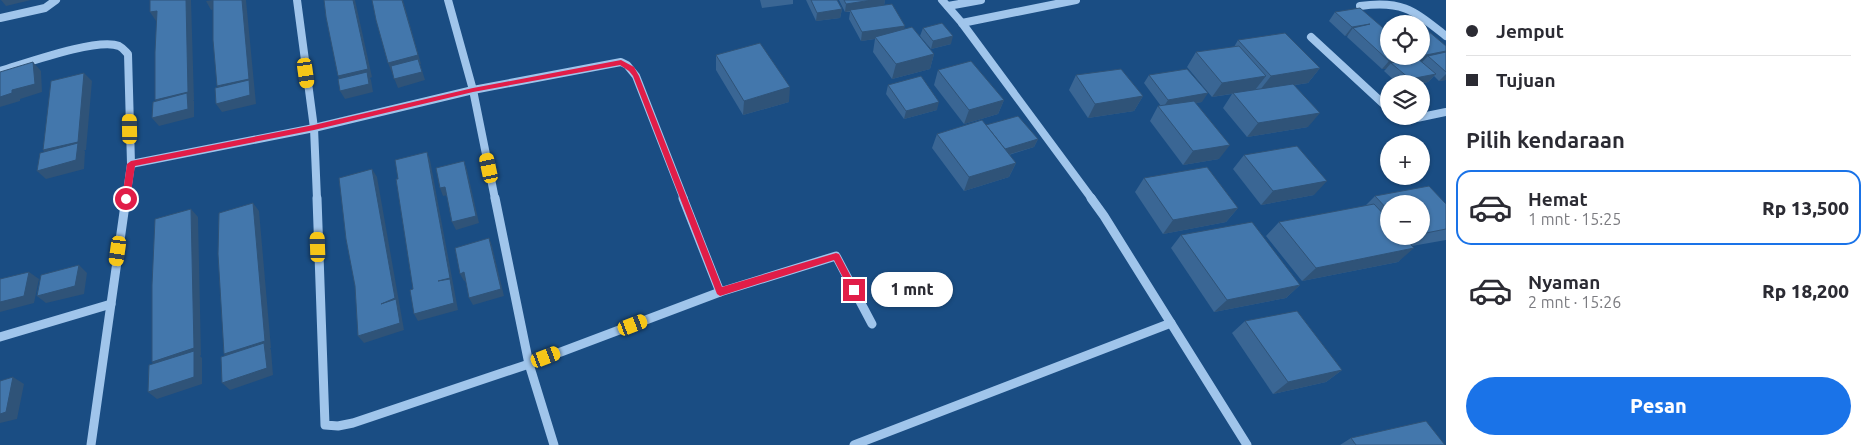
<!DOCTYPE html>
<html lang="id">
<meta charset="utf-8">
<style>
:root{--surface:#fff;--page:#f2f2f3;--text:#2b2b33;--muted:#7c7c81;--line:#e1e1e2;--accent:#1a73e8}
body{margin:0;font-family:Ubuntu,sans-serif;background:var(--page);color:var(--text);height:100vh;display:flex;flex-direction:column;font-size:19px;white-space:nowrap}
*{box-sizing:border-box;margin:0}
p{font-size:16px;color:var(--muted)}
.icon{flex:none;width:28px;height:28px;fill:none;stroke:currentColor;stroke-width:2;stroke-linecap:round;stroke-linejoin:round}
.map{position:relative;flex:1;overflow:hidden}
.panel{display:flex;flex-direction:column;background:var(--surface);width:425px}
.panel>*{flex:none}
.top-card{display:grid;align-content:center;height:110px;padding:0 20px;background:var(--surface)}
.tools{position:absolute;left:1380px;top:15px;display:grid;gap:10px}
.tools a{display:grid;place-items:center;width:50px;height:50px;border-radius:50%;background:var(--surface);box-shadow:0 1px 4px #0004;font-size:25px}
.end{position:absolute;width:22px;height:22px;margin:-11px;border:6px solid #e11d48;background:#fff;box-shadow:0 0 0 2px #fff}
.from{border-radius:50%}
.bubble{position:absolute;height:35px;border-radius:18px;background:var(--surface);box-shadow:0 1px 4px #0004;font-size:16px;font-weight:800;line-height:35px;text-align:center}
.car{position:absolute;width:15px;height:30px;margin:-15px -8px;border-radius:6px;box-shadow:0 0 4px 1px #0007;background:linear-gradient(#f5c518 24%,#345 0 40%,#f5c518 0 76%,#345 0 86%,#f5c518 0)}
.top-card b{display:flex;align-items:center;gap:18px;height:48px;font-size:19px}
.top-card b+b{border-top:1px solid var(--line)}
.top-card i{width:12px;height:12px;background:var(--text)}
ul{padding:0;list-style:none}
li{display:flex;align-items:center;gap:15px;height:75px;margin:0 10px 8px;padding:0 10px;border:2px solid transparent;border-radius:15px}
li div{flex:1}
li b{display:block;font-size:19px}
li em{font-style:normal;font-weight:800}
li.active{border-color:var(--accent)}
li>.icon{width:45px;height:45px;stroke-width:1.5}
h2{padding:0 20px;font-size:22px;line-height:60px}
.action{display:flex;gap:10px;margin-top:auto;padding:10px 20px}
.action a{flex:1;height:58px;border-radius:30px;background:var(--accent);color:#fff;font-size:20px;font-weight:800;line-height:58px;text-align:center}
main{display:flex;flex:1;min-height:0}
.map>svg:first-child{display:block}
</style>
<main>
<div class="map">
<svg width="1446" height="445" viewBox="0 0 1446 445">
<rect width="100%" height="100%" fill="#1a4d83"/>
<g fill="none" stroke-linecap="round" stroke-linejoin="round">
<g stroke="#a0c5eb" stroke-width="8">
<path d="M297,0L314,128L317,199"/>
<path d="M448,0L473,90L495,199"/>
<path d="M942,0L962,23L1092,199"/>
<path d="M948,6L981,0"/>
<path d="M1360,6C1403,0 1414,11 1446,36"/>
<path d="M0,18L45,8L56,0"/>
<path d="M962,23L1076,0"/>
<path d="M1311,37L1389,109"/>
<path d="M0,71C24,64 98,37 119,46C123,48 125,51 128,54L131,164L126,199"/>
<path d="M1404,116L1412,119L1446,112"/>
<path d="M131,164L314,128L473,90L621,62L627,65L636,76L684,199"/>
</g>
<g stroke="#a0c5eb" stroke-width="9">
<path d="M317,198L325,425L338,426L353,423L529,364L720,292L836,256L872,324"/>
<path d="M495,198L529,364L554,445"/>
<path d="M683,198L720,292"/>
<path d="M1091,198L1104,216L1247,445"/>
<path d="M0,337L111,304"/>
<path d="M91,445L126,198"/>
<path d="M854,445L1171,323"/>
</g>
</g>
<g fill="#3a6694" fill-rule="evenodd">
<path d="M760,0H793V4L762,8Z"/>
<path d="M806,0H837L842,9L840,18L816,21Z"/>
<path d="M839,0H885L884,5L904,29L934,54L930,69L892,79L873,52L875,39L861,41L849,19L850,12H845Z"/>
<path d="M1335,12L1383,29L1389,23L1420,24H1389V56H1421V25L1446,46V80L1439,81L1434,76L1428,82L1421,84H1398L1384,71L1386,69H1382L1347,37L1348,35L1345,36L1329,21Z"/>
<path d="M923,28L951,44L931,49L920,36Z"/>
<path d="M1238,40L1320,68L1308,83L1295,85L1308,127L1247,137L1223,108L1232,94L1212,97L1187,67L1196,52L1234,47Z"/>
<path d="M716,55L789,102L743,115L716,70Z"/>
<path d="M938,70L1004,100L998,114L964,124L934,85Z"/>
<path d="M1076,75L1143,96L1134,111L1088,118L1069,90Z"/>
<path d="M1149,75L1202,102L1195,103L1219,159L1183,165L1150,121L1158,106H1161L1144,83Z"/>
<path d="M888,85L937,110L904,119L886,94Z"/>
<path d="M986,125L1038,139L1034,147L1009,155L1016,163L1009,177L964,191L932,148L937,134Z"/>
<path d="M1244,155L1314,195L1261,205L1233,169Z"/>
<path d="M1144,178L1238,208L1226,222L1163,234L1135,192Z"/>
<path d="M1375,196L1446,204V240L1412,246L1398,262L1302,281L1266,236L1279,222L1365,206ZM1389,204H1421V236H1389Z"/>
<path d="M1181,235L1300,285L1286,298L1214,312L1171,248Z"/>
<path d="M1245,321L1342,370L1326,382L1273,394L1232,333Z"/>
<path d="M1351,438L1445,445H1340Z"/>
</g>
<g fill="#2f5378">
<path d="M1,0H31L6,6Z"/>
<path d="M186,0H191L194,100H193L194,101V117L159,126L152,118L162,108L155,100Z"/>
<path d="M213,0L218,8L211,10L206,1Z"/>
<path d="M242,0H246L256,104L222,112L216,104L223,95L217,86Z"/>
<path d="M353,0H355L372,77L370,78L371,80L373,92L345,99L340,91L342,85L338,76Z"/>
<path d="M402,0H403L421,64H420L425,80L398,88L388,63Z"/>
<path d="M872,0H885L884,6L845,12L846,4Z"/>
<path d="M842,9L840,18L816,21L817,13Z"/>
<path d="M157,11L163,19L156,21L150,12Z"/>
<path d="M1370,24L1353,28L1348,35L1345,36L1352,27Z"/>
<path d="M905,26L903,34L875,37V39L861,41L862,32Z"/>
<path d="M953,36L951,44L931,49L933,41Z"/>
<path d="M1446,51V55L1428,56L1422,62L1418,63L1426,55Z"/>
<path d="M934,54L930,69L892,79L896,64Z"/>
<path d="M1415,56L1407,64L1391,63L1386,69H1382L1389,61Z"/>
<path d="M33,62L41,71L42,92L20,99V101L0,107V97L12,90Z"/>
<path d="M1320,68L1308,83L1260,90L1271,76Z"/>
<path d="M84,73L92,81L86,150H84L85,151L84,169L46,179L37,171L51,158L43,150Z"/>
<path d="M1436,74L1428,82L1421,84H1406L1410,79Z"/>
<path d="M1446,74V80L1439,81Z"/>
<path d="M1266,76L1255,90L1212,97L1222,83Z"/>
<path d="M790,87L789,102L743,115L744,101Z"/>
<path d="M1208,93L1202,102L1163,108L1168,100Z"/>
<path d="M1143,96L1134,111L1088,118L1095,104Z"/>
<path d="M1004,100L998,114L964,124L969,110Z"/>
<path d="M939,102L937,110L904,119L906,111Z"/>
<path d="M1320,113L1308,127L1247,137L1258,123Z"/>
<path d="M1038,139L1034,147L1000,157L1004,149Z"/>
<path d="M1230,145L1219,159L1183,165L1193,151Z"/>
<path d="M427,152L430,160L458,310L418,321L414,314Z"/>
<path d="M464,161L467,170L479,223L456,230L452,222Z"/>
<path d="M1016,163L1009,177L964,191L969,177Z"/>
<path d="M372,169L377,177L404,330L364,343L358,336Z"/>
<path d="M1327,181L1314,195L1261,205L1273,191Z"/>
<path d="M445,187L448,195L443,196L440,188Z"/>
<path d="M253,203L259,211L271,348H270L271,350L273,375L230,390L222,383L231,361L224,354Z"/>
<path d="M1238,208L1226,222L1163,234L1173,220Z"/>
<path d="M191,209L198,217L201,355L200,356L202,358V384L157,399L148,392L161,369L152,362Z"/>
<path d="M489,238L492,246L504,296L473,305L469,298Z"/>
<path d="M1414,248L1398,262L1302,281L1316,268Z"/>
<path d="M79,265L87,273L84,294L46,303L37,296Z"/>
<path d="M29,272L39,279L34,303L0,312V302Z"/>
<path d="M464,272L468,280L464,281L460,274Z"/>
<path d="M1300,285L1286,298L1214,312L1227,300Z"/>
<path d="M1342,370L1326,382L1273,394L1288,382Z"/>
<path d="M13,377L24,384L17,419L0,423V414Z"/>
</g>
<g fill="#4377ac" stroke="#2f5378">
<path d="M150,0H186L188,92L155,100V52L157,11L150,12Z"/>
<path d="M213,0H242L249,79L217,86L213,40Z"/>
<path d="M324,0H353L368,69L338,76L326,17Z"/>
<path d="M372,0H402L418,55L388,63L376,20Z"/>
<path d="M811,0H837L842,9L817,13Z"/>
<path d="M844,0H872L846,4Z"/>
<path d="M892,4L905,26L862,32L850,10Z"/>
<path d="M1360,8L1389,33V56H1414L1389,61L1353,28L1370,24L1352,27L1335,12Z"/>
<path d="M1413,18L1420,24H1390L1389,23Z"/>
<path d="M942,23L953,36L933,41L923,28Z"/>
<path d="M1421,25L1446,46V51L1426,55L1421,51Z"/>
<path d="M912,27L934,54L896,64L875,37Z"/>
<path d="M1285,33L1320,68L1271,76L1238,40Z"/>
<path d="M760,43L790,87L744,101L716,55Z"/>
<path d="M1239,46L1266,76L1222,83L1196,52Z"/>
<path d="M1446,52V72L1428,56Z"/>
<path d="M1417,58L1436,74L1410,79L1391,63Z"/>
<path d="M418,59L422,72L394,79L391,66Z"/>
<path d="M971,61L1004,100L969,110L938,70Z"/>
<path d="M33,62L35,84L12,90V93L0,97V72Z"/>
<path d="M1121,69L1143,96L1095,104L1076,75Z"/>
<path d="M1187,69L1208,93L1168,100L1149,75Z"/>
<path d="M367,72L369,84L340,91L338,79Z"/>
<path d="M84,73L78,142L43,150L51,81Z"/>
<path d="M921,76L939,102L906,111L888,85Z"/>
<path d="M249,80L250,95L216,104L215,88Z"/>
<path d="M1293,84L1320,113L1258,123L1233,93Z"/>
<path d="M187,93L188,109L152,118L153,102Z"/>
<path d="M1194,101L1230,145L1193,151L1158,106Z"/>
<path d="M1018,116L1038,139L1005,149L986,125Z"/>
<path d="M982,120L1016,163L969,177L937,134Z"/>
<path d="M78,143L76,160L37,171L40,153Z"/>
<path d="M1297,146L1327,181L1273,191L1244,155Z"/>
<path d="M427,152L450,278L438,281L450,279L454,303L414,314L410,290L413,289L396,179H398L395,160Z"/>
<path d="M464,161L476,216L452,222L445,187L440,188L436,168Z"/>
<path d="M1207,167L1238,208L1173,220L1144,178Z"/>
<path d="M372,169L395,298L381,304L396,299L400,323L358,336L355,286L346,239L339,178Z"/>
<path d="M1429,186L1446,204V229L1421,234V204H1389V211L1375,196Z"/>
<path d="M253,203L265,341L224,354L218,254L219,213Z"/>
<path d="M1374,204L1389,220V236H1403L1414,248L1316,268L1279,222Z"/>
<path d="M191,209L194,348L152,362V285L155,219Z"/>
<path d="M1252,222L1300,285L1227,300L1181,235Z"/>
<path d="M489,238L501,289L469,298L464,272L460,274L455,248Z"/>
<path d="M79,265L75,286L37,296L41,275Z"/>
<path d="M29,272L24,296L0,302V279Z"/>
<path d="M1297,311L1342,370L1288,382L1245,321Z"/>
<path d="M264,343L267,368L222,383L221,357Z"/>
<path d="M194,351V377L148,392L149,365Z"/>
<path d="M13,377L6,412L0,414V381Z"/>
<path d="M1426,421L1445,445H1356L1351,438Z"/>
</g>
<path fill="#e11d48" d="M621,60L634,67L639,76L722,287L836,253L839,254L857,288V293H851L834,260L720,296L717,294L633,76L629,71L620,65L473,92L314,130L135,166L130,199L126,202L122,199L127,164L131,161L314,125L473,88Z"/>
</svg>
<div class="tools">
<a><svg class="icon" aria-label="locate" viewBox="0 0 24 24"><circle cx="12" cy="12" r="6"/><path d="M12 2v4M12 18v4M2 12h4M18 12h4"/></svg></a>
<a><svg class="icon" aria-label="layers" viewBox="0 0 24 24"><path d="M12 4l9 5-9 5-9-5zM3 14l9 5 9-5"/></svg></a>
<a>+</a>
<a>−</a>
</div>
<i class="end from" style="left:126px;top:199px"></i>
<i class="end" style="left:854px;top:290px"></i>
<div class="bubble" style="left:871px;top:272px;width:82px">1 mnt</div>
<i class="car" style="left:306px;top:73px;rotate:172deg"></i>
<i class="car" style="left:130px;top:129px;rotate:359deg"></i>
<i class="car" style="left:489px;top:168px;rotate:348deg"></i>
<i class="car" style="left:318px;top:247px;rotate:358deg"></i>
<i class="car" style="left:118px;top:251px;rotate:188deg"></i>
<i class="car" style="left:633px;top:325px;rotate:69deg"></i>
<i class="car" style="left:546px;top:357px;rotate:69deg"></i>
</div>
<section class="panel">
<div class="top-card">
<b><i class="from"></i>Jemput</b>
<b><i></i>Tujuan</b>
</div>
<h2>Pilih kendaraan</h2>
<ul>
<li class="active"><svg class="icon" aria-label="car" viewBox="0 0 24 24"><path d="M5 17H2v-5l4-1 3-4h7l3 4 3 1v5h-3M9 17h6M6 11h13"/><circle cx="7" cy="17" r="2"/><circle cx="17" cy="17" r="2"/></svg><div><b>Hemat</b><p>1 mnt · 15:25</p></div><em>Rp 13,500</em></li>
<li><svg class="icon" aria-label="car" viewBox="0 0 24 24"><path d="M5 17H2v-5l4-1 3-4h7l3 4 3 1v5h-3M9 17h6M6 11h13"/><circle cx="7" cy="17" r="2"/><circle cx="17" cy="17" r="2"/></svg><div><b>Nyaman</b><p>2 mnt · 15:26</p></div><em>Rp 18,200</em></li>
</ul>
<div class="action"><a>Pesan</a></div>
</section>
</main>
